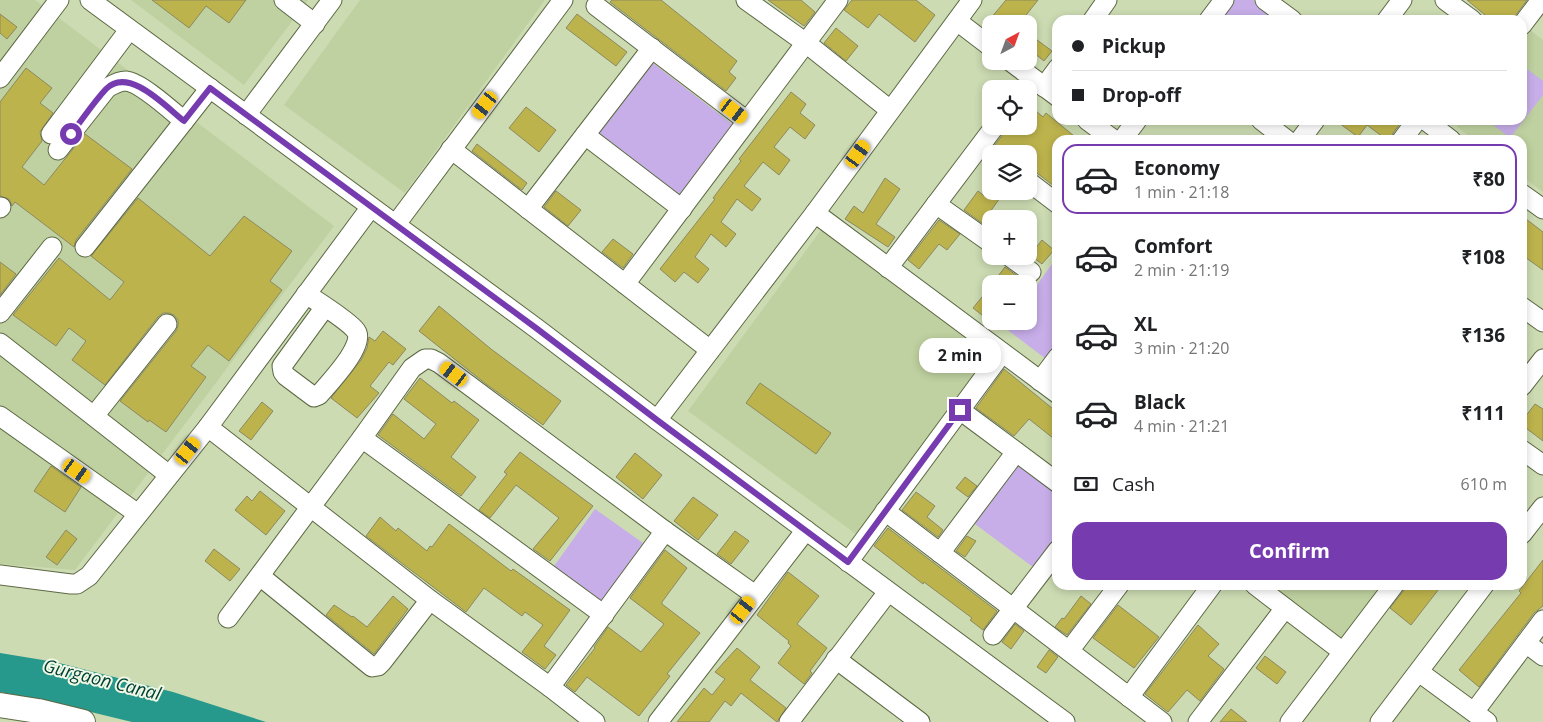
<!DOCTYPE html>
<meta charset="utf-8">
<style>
:root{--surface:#fff;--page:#f6f6f6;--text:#202124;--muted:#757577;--line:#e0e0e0;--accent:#773bb0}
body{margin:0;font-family:"Open Sans",sans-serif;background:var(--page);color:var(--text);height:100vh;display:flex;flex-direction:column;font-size:19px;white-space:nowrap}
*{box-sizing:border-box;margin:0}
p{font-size:16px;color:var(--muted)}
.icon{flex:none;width:28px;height:28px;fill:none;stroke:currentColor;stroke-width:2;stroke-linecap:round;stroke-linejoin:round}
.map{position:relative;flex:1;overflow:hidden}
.panel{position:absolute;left:1052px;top:135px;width:475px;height:455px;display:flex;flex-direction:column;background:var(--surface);border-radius:15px;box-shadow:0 2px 8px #0003}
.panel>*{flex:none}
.banner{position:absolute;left:1052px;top:15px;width:475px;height:110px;border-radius:15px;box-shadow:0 2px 8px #0003;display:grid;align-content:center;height:110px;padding:0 20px;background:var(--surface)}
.needle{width:32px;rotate:41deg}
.controls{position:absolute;left:982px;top:15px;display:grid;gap:10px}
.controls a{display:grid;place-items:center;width:55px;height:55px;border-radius:10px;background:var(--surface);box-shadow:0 2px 8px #0003;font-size:25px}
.end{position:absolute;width:22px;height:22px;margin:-11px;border:6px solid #773bb0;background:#fff;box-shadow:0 0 0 2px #fff}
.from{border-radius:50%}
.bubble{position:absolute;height:35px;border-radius:15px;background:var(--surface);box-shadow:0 2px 8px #0003;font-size:16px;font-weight:700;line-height:35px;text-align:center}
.car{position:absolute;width:15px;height:30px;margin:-15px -8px;border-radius:6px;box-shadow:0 0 4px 1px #0007;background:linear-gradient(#f5c518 24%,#345 0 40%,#f5c518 0 76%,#345 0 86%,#f5c518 0)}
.banner b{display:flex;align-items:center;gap:18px;height:48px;font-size:19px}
.banner b+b{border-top:1px solid var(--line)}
.banner i{width:12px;height:12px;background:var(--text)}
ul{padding:9px 0 0;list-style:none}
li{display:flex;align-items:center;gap:15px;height:70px;margin:0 10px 8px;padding:0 10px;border:2px solid transparent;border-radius:15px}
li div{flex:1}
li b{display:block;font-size:19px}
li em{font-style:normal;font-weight:700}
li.current{border-color:var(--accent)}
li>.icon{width:45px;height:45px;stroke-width:1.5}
.pay{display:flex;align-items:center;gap:12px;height:55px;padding:0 20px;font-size:19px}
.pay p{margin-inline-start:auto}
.primary-button{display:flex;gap:10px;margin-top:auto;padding:10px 20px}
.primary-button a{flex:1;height:58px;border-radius:15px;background:var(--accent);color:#fff;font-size:20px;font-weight:700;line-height:58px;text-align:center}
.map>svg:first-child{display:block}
</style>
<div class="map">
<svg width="1543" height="722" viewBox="0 0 1543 722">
<rect width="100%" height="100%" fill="#ccdbb2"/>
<g fill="#bfd1a0">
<path d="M0,0H35L334,226L75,570L0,564Z"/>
<path d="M131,0H308L244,85Z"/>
<path d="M360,0H545L405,193L284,105Z"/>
<path d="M1530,30L1543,40V192L1523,177L1522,140H1474L1457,127L1462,120H1522L1523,40Z"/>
<path d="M821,230L989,353L856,534L688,411Z"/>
<path d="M1263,585H1387L1343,645Z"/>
</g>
<g fill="#c7aee9">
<path d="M1233,0H1253L1280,20H1218Z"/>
<path d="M649,60L736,127L680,199L594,132Z"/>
<path d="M1523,66L1543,81V95L1510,138L1487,120H1522Z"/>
<path d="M1057,257V344L1046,359L1005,328L1010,321H1029V296Z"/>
<path d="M1017,460L1057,491V543L1037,570L971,521Z"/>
<path d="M595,509L643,543L600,603L552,569Z"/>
</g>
<path fill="#27988c" d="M0,653L55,662L173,692L266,722H132L54,703L0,692Z"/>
<g fill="#bdb34d" stroke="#8c8960">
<path d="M152,0H246L229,23L206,6L189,28Z"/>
<path d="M612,0H661L737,61L729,72L736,78L726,91L610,2Z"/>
<path d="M768,0H801L815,12L804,26Z"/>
<path d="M852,0H916L935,15L915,42L879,14L868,28L844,10Z"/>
<path d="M1006,0H1038L1019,24H986Z"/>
<path d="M1467,0H1527L1512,20H1491Z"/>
<path d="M0,14L17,27L7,39L0,33Z"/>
<path d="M577,14L627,52L616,66L566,28Z"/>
<path d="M836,28L858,46L846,61L824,43Z"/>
<path d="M1029,34L1052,51L1044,61L1029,49Z"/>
<path d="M26,68L52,88L40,103L53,113L40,132L42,141L22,167L44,185L85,134L132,169L76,240L74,247L15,202L12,206L9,199L0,196V102Z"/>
<path d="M791,92L806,104L800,113L815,125L805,139L790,127L774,147L790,160L779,175L763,162L744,186L761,199L752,211L737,199L721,222L736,234L726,247L711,234L695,257L709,269L698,283L684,272L675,282L660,269L715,199L713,198L741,161L739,159Z"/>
<path d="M1029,105L1043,117L1046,113L1079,140H1058V189L1029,167V154H1007L998,146L996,148L994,146L1004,133L1006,126H1029Z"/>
<path d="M526,107L556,130L539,152L509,128Z"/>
<path d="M1335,120H1402V121L1393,133L1391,140H1387L1367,125L1358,137Z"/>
<path d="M477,144L527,183L522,190L472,151Z"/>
<path d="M885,178L900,189L876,224L895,237L888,247L845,219L854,206L863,213Z"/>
<path d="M556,191L581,210L568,226L544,207Z"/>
<path d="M978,191L987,198L992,191H1005L982,223L964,210Z"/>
<path d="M138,198L210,256L244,216L292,251L270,281L282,290L229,361L208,345L191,366L206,377L166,432L149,420L148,422L120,401L176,331L178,326V320L174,315L169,313H163L158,317L105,385L72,360L86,341L69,328L56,346L13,315L59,258L110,300L124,282L91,256Z"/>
<path d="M1522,216L1543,232V270L1522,255Z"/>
<path d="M939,220L960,234L947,250L939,244L919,269L908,260Z"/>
<path d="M613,239L633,254L623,268L602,252Z"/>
<path d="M1042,240L1054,250L1042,264L1030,255Z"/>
<path d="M0,262L16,274L0,295Z"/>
<path d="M1005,267L1024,281L1029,284H992Z"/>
<path d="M991,286V322L973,308Z"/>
<path d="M439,306L491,349L561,401L543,425L486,384L419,331Z"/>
<path d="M383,331L406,349L393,365L389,362L370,386L379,393L357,418L331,398L361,360L367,348L369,337L375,341Z"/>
<path d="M1004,369L1058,413V442L1029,419L1014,436L976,408Z"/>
<path d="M420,378L452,403L454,401L479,420L451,457L476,477L461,496L378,435L393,414L424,439L436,424L404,399Z"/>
<path d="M760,383L831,433L816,454L746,403Z"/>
<path d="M262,402L273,411L251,440L239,431Z"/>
<path d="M1535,404L1543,409V441L1522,425V421Z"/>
<path d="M520,452L593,506L550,561L533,549L559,518L541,504L516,485L490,518L479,510L507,474L504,472Z"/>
<path d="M635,453L662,475L643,499L616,477Z"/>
<path d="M51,466L81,487L65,512L34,491Z"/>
<path d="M965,477L977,486L968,497L956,488Z"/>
<path d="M260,491L285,511L266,535L235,510L247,496L252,501Z"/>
<path d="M916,492L935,506L927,517L943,530L938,537L902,510Z"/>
<path d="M693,497L718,515L698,540L674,521Z"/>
<path d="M380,517L396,531L398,528L427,551L430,546L432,547L449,524L511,571L513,569L570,610L544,646L556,655L545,669L522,652L543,625L525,612L522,616L484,588L466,612L366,536Z"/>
<path d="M888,528L997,611L983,630L970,620L972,618L924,582L923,584L874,546Z"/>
<path d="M66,530L77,539L57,565L46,557Z"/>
<path d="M735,531L749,541L731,564L717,554Z"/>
<path d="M967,536L976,541L965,557L956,551Z"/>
<path d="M214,549L240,569L230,581L205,561Z"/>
<path d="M665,550L687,568L662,602V604L700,633L667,674L670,676L639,716L587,677L575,692L566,685L595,648L594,647L608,627L641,652L664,624L630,598Z"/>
<path d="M1543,560V606L1534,613L1479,687L1459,670L1521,593L1519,591Z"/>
<path d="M788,572L819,596L797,624L827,648L810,671L812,673L804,684L778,663L791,646L788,643L789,641L757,615Z"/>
<path d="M1408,585H1442L1411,625L1390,608Z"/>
<path d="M393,596L408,609L374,654L326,615L334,605L352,617L353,616L367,627Z"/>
<path d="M1081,596L1091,604L1067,635L1055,627L1062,618L1064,619Z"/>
<path d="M1118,605L1159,637L1134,668L1093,638Z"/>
<path d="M1015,624L1024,631L1011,649L1002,642Z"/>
<path d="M1198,625L1219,644L1208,656L1224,669L1200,701L1187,690L1168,712L1145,694Z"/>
<path d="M737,648L760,667L750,680L786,708L777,722L741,693L731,706L725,701L709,722H677L704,688L712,695L725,679L715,672Z"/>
<path d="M1049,650L1058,657L1046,673L1037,667Z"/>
<path d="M1265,656L1286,672L1277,684L1256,668Z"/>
<path d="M1231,709L1247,722H1220Z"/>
</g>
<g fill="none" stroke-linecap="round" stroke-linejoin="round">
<defs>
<g id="minor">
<path d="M90,0L536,328L657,420L1065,722"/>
<path d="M284,0L315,24"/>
<path d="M746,0L806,43L890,110"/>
<path d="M1265,0L1292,20"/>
<path d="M1445,0L1472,20"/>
<path d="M596,6L747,121"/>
<path d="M1093,20L1107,0"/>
<path d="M1209,20L1224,0"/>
<path d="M1387,20L1402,0"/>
<path d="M957,21L991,47"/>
<path d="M1522,25L1541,0"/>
<path d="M1010,61L1058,97"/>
<path d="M0,78L59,0"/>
<path d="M1044,87L1058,68"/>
<path d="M246,115L332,0"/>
<path d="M1087,120L1114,140"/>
<path d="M1261,120L1287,140"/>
<path d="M1425,120L1451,140"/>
<path d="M51,134L129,30"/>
<path d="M585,135L682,209"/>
<path d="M1122,140L1137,120"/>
<path d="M1300,140L1315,120"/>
<path d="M1402,140L1417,120"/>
<path d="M451,149L710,350"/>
<path d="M58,150L107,88C112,85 119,81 126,81C140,82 172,111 184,121"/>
<path d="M1029,182L1058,204"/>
<path d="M1522,194L1543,209"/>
<path d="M936,204L991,243"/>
<path d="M0,208L1,207"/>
<path d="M528,209L652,48"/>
<path d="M815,213L1058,394"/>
<path d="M396,224L563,0"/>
<path d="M85,247L210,88"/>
<path d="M1009,256L1031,272"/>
<path d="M888,268L995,126"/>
<path d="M625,284L838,0"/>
<path d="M306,294C318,302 349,321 356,331C366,345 329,383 319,395L314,397L286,376L283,372L282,366L325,307"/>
<path d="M1522,307L1543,322"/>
<path d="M0,313L52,247"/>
<path d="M0,343L169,475"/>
<path d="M1040,381L1058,357"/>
<path d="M1522,386L1543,359"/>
<path d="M960,410L1058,483"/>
<path d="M0,416L138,514"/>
<path d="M94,416L167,324"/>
<path d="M657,420L815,213L972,0"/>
<path d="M208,427L430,600L550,687L595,722"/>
<path d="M362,438L604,615"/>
<path d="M1522,450L1543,465"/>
<path d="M885,511L1162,722"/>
<path d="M1522,534L1543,507"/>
<path d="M940,553L1016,452"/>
<path d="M848,562L1002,353"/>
<path d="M0,575L71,584H77L89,576L208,427L371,207"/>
<path d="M260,576L372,667L378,666L382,662L430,600"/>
<path d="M1255,585L1343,652"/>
<path d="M228,618L362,438L412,368L425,359H431L439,363L665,531L755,595"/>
<path d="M993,635L1058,550"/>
<path d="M1526,643L1543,656"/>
<path d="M1069,651L1119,585"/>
<path d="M836,659L920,722"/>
<path d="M1419,672L1487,722"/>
<path d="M550,687L665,531"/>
<path d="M1129,697L1212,585"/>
<path d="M1474,712L1543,620"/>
<path d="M658,722L806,530"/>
<path d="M789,722L888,592"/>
<path d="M1198,722L1285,608"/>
<path d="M1290,722L1394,585"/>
<path d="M1380,722L1484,585"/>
</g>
<path id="major" d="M0,705L38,711L83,722"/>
</defs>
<use href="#minor" stroke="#5c6944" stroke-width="21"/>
<use href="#major" stroke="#5c6944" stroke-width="26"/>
<use href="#minor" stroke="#fff" stroke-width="19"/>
<use href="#major" stroke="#fff" stroke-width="24"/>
</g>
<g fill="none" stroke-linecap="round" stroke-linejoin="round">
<path stroke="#773bb0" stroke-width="6" d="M71,134C82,120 93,103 106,89C129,66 166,107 184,121L210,88L536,328L657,420L848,562L960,410"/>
</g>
<g text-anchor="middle" stroke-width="4" stroke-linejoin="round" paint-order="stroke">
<g font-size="18" font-style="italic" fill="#00423b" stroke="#f1f9e4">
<text transform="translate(102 680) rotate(14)" y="6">Gurgaon Canal</text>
</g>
</g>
</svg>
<div class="controls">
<a><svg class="needle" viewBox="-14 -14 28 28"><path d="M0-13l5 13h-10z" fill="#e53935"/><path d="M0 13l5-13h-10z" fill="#757577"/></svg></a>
<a><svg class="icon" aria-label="locate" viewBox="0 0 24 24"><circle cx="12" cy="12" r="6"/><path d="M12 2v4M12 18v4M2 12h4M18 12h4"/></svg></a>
<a><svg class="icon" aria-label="layers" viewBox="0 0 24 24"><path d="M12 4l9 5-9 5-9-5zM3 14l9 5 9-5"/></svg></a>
<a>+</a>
<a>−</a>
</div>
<i class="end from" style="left:71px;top:134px"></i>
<i class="end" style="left:960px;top:410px"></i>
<div class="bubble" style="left:919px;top:338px;width:82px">2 min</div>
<i class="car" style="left:485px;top:105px;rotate:217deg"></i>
<i class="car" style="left:734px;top:111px;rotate:127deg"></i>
<i class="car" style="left:858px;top:154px;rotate:36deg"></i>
<i class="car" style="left:454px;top:374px;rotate:307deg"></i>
<i class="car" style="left:188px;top:451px;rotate:38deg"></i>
<i class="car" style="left:77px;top:471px;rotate:125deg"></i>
<i class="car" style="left:743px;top:610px;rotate:37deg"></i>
<div class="banner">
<b><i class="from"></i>Pickup</b>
<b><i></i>Drop-off</b>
</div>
<section class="panel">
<ul>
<li class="current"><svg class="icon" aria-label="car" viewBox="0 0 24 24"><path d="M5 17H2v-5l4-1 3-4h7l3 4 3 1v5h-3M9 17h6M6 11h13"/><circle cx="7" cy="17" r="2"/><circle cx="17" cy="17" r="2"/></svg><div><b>Economy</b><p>1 min · 21:18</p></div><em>₹80</em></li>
<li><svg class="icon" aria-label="car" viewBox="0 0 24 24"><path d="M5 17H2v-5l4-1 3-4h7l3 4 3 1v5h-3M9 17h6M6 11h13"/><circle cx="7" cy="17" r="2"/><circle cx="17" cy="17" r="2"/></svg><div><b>Comfort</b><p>2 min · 21:19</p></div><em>₹108</em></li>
<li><svg class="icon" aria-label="car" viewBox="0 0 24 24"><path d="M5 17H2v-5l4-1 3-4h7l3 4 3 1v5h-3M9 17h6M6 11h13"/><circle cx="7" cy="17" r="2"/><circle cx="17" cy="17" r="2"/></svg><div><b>XL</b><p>3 min · 21:20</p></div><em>₹136</em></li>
<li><svg class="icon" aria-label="car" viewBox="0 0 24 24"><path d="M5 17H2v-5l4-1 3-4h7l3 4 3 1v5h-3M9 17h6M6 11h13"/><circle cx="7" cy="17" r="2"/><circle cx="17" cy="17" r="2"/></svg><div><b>Black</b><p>4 min · 21:21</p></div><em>₹111</em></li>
</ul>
<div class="pay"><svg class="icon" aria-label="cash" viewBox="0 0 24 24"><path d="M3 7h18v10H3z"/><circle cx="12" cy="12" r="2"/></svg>Cash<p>610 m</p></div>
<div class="primary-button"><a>Confirm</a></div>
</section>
</div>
